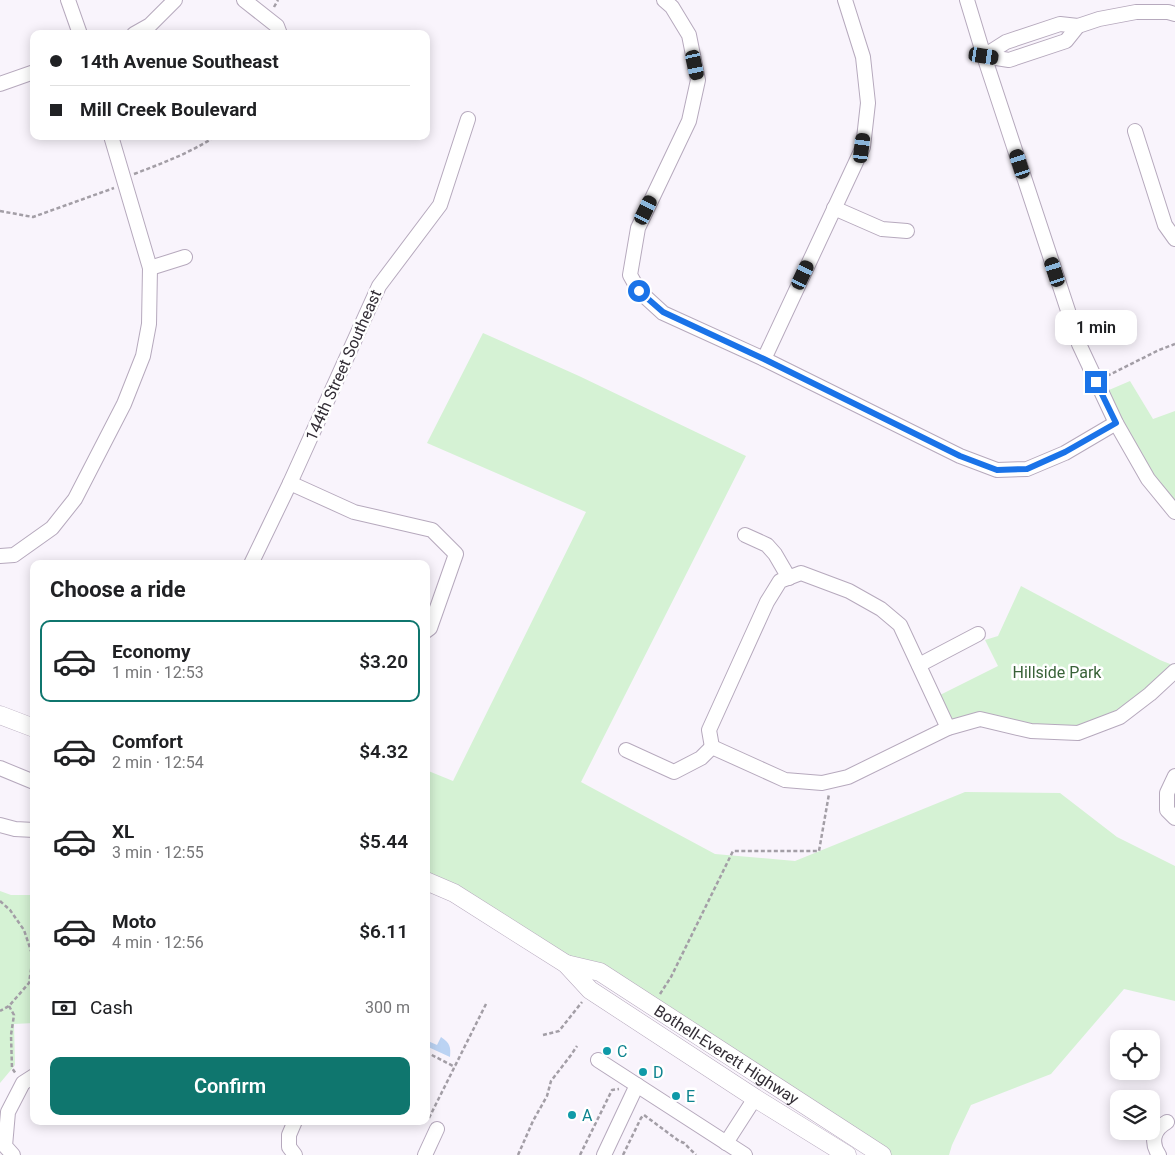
<!DOCTYPE html>
<meta charset="utf-8">
<style>
:root{--surface:#fff;--page:#f2f2f2;--text:#202124;--muted:#757577;--line:#e0e0e0;--accent:#0f766e}
body{margin:0;font-family:Roboto,sans-serif;background:var(--page);color:var(--text);height:100vh;display:flex;flex-direction:column;font-size:19px;white-space:nowrap}
*{box-sizing:border-box;margin:0}
p{font-size:16px;color:var(--muted)}
.icon{flex:none;width:28px;height:28px;fill:none;stroke:currentColor;stroke-width:2;stroke-linecap:round;stroke-linejoin:round}
.map{position:relative;flex:1;overflow:hidden}
.sheet{position:absolute;left:30px;top:560px;width:400px;height:565px;display:flex;flex-direction:column;background:var(--surface);border-radius:10px;box-shadow:0 2px 12px #0003}
.sheet>*{flex:none}
.guide{position:absolute;left:30px;top:30px;width:400px;height:110px;border-radius:10px;box-shadow:0 2px 12px #0003;display:grid;align-content:center;height:110px;padding:0 20px;background:var(--surface)}
.controls{position:absolute;left:1110px;top:1030px;display:grid;gap:10px}
.controls a{display:grid;place-items:center;width:50px;height:50px;border-radius:10px;background:var(--surface);box-shadow:0 2px 12px #0003;font-size:25px}
.end{position:absolute;width:22px;height:22px;margin:-11px;border:6px solid #1a73e8;background:#fff;box-shadow:0 0 0 2px #fff}
.from{border-radius:50%}
.bubble{position:absolute;height:35px;border-radius:10px;background:var(--surface);box-shadow:0 2px 12px #0003;font-size:16px;font-weight:600;line-height:35px;text-align:center}
.car{position:absolute;width:15px;height:30px;margin:-15px -8px;border-radius:6px;box-shadow:0 0 4px 1px #0007;background:linear-gradient(#222 24%,#8ab4d8 0 40%,#222 0 76%,#8ab4d8 0 86%,#222 0)}
.guide b{display:flex;align-items:center;gap:18px;height:48px;font-size:19px}
.guide b+b{border-top:1px solid var(--line)}
.guide i{width:12px;height:12px;background:var(--text)}
ul{padding:0;list-style:none}
li{display:flex;align-items:center;gap:15px;height:82px;margin:0 10px 8px;padding:0 10px;border:2px solid transparent;border-radius:10px}
li div{flex:1}
li b{display:block;font-size:19px}
li em{font-style:normal;font-weight:600}
li.on{border-color:var(--accent)}
li>.icon{width:45px;height:45px;stroke-width:1.5}
h2{padding:0 20px;font-size:22px;line-height:60px}
.pay{display:flex;align-items:center;gap:12px;height:55px;padding:0 20px;font-size:19px}
.pay p{margin-inline-start:auto}
.primary-button{display:flex;gap:10px;margin-top:auto;padding:10px 20px}
.primary-button a{flex:1;height:58px;border-radius:10px;background:var(--accent);color:#fff;font-size:20px;font-weight:600;line-height:58px;text-align:center}
.map>svg:first-child{display:block}
</style>
<div class="map">
<svg width="1175" height="1155" viewBox="0 0 1175 1155">
<rect width="100%" height="100%" fill="#f9f4fc"/>
<g fill="#d5f2d4">
<path d="M483,333L579,376L746,456L581,782L715,854L795,861L965,792L1060,793L1117,837L1175,866V1001L1124,989L1051,1074L971,1105L952,1145L949,1155H882L600,973L426,884V770L453,781L586,512L427,443Z"/>
<path d="M1130,381L1153,419L1175,411V512L1102,393Z"/>
<path d="M1021,586L1160,660L1175,666L1150,694L1078,733L980,719L948,728L934,698L998,666L985,640L998,636Z"/>
<path d="M0,891L11,895H34V1023L14,1024L15,1065L0,1083Z"/>
</g>
<path fill="#bbd3f3" d="M441,1037C450,1043 451,1047 450,1057L426,1046L428,1041L437,1045Z"/>
<g fill="none" stroke-linecap="round" stroke-linejoin="round">
<defs>
<g id="minor">
<path d="M68,0L80,34"/>
<path d="M244,0L277,26L280,34"/>
<path d="M664,0L672,7L689,35L698,80L689,121L638,228L630,275L639,291L663,313L764,359L960,456L997,470L1027,469L1065,453L1116,423"/>
<path d="M967,0L984,56L1079,344L1116,423L1148,479L1175,512"/>
<path d="M134,34L150,25L175,0"/>
<path d="M984,56L1009,60L1066,41L1078,26L1099,19L1136,12H1168L1175,14"/>
<path d="M984,56L1006,42L1060,24L1078,26"/>
<path d="M0,84L34,72"/>
<path d="M1135,131L1165,225L1175,239"/>
<path d="M834,208L882,229L907,231"/>
<path d="M150,268L185,257"/>
<path d="M764,359L863,147L868,103L863,57L845,0"/>
<path d="M290,483L354,512L432,530L456,554L430,628L426,631"/>
<path d="M745,535L767,545L775,554L789,578"/>
<path d="M0,556L14,555L52,528L75,499L124,404L143,356L149,324L150,268L111,136"/>
<path d="M251,564L290,483L379,286L440,205L468,119"/>
<path d="M919,665L978,634"/>
<path d="M712,747L785,780L822,783L848,777L948,728L980,719L1031,731L1078,733L1120,717L1150,694L1175,671"/>
<path d="M712,747L709,730L767,602L780,581L801,573L849,591L881,609L900,625L948,728"/>
<path d="M626,750L674,772L701,758L712,747"/>
<path d="M0,768L34,782"/>
<path d="M1175,776L1167,793V810L1175,818"/>
<path d="M0,825L15,829L34,830"/>
<path d="M598,1060L745,1155"/>
<path d="M295,1121L289,1135V1147L295,1155"/>
<path d="M726,1143L755,1098"/>
<path d="M13,1155L5,1146L8,1112L23,1083L34,1076"/>
<path d="M425,1155L437,1129"/>
<path d="M604,1155L637,1085"/>
<path d="M1159,1155C1150,1142 1154,1129 1167,1122"/>
</g>
<g id="major">
<path d="M0,715L34,728"/>
<path d="M426,881L454,893L566,964L590,990L755,1098L847,1155"/>
<path id="s1" d="M566,964L600,972L882,1155"/>
</g>
</defs>
<use href="#minor" stroke="#b6a9bd" stroke-width="16"/>
<use href="#major" stroke="#b6a9bd" stroke-width="19"/>
<g stroke="#a39ea6" stroke-width="2.5" stroke-dasharray="4 2.5" stroke-linecap="butt">
<path d="M274,7L278,0"/>
<path d="M134,174C163,163 190,153 216,136"/>
<path d="M0,211L33,217L114,188"/>
<path d="M1107,376L1159,350L1175,344"/>
<path d="M0,901L10,910L24,930L33,957L29,983L9,1006L0,1011"/>
<path d="M660,994L671,977L733,851H819L829,794"/>
<path d="M9,1006L14,1015L11,1035L12,1068L16,1074"/>
<path d="M543,1035L559,1031L582,1002"/>
<path d="M426,1052L455,1067"/>
<path d="M429,1118L487,1002"/>
<path d="M518,1155L533,1121L547,1096L551,1081L571,1055L577,1046"/>
<path d="M580,1155L612,1090L619,1089"/>
<path d="M623,1155L641,1118L644,1115L679,1141L684,1143L696,1155"/>
</g>
<use href="#minor" stroke="#fff" stroke-width="14"/>
<use href="#major" stroke="#fff" stroke-width="18"/>
</g>
<g fill="none" stroke-linecap="round" stroke-linejoin="round">
<path stroke="#1a73e8" stroke-width="6" d="M639,291L663,312L764,359L960,456L997,470L1027,469L1065,452L1116,423L1096,382"/>
</g>
<g fill="#0f9aa8" stroke="#fff" stroke-width="2">
<circle cx="607" cy="1051" r="5"/>
<circle cx="643" cy="1072" r="5"/>
<circle cx="676" cy="1096" r="5"/>
<circle cx="572" cy="1115" r="5"/>
</g>
<g text-anchor="middle" stroke-width="5" stroke-linejoin="round" paint-order="stroke">
<g font-size="16" fill="#332e36" stroke="#fff">
<text transform="translate(343 365) rotate(-66)" y="6">144th Street Southeast</text>
<text dy="6" stroke="none"><textPath href="#s1" startOffset="186">Bothell-Everett Highway</textPath></text>
</g>
<g font-size="16" fill="#396238" stroke="#fff">
<text x="1057" y="678">Hillside Park</text>
</g>
<g font-size="16" fill="#0d838f" stroke="#fff" text-anchor="start">
<text x="617" y="1057">C</text>
<text x="653" y="1078">D</text>
<text x="686" y="1102">E</text>
<text x="582" y="1121">A</text>
</g>
</g>
</svg>
<div class="controls">
<a><svg class="icon" aria-label="locate" viewBox="0 0 24 24"><circle cx="12" cy="12" r="6"/><path d="M12 2v4M12 18v4M2 12h4M18 12h4"/></svg></a>
<a><svg class="icon" aria-label="layers" viewBox="0 0 24 24"><path d="M12 4l9 5-9 5-9-5zM3 14l9 5 9-5"/></svg></a>
</div>
<i class="end from" style="left:639px;top:291px"></i>
<i class="end" style="left:1096px;top:382px"></i>
<div class="bubble" style="left:1055px;top:310px;width:82px">1 min</div>
<i class="car" style="left:984px;top:56px;rotate:99deg"></i>
<i class="car" style="left:695px;top:65px;rotate:168deg"></i>
<i class="car" style="left:862px;top:148px;rotate:7deg"></i>
<i class="car" style="left:1020px;top:164px;rotate:342deg"></i>
<i class="car" style="left:646px;top:210px;rotate:26deg"></i>
<i class="car" style="left:1055px;top:272px;rotate:342deg"></i>
<i class="car" style="left:803px;top:275px;rotate:25deg"></i>
<div class="guide">
<b><i class="from"></i>14th Avenue Southeast</b>
<b><i></i>Mill Creek Boulevard</b>
</div>
<section class="sheet">
<h2>Choose a ride</h2>
<ul>
<li class="on"><svg class="icon" aria-label="car" viewBox="0 0 24 24"><path d="M5 17H2v-5l4-1 3-4h7l3 4 3 1v5h-3M9 17h6M6 11h13"/><circle cx="7" cy="17" r="2"/><circle cx="17" cy="17" r="2"/></svg><div><b>Economy</b><p>1 min · 12:53</p></div><em>$3.20</em></li>
<li><svg class="icon" aria-label="car" viewBox="0 0 24 24"><path d="M5 17H2v-5l4-1 3-4h7l3 4 3 1v5h-3M9 17h6M6 11h13"/><circle cx="7" cy="17" r="2"/><circle cx="17" cy="17" r="2"/></svg><div><b>Comfort</b><p>2 min · 12:54</p></div><em>$4.32</em></li>
<li><svg class="icon" aria-label="car" viewBox="0 0 24 24"><path d="M5 17H2v-5l4-1 3-4h7l3 4 3 1v5h-3M9 17h6M6 11h13"/><circle cx="7" cy="17" r="2"/><circle cx="17" cy="17" r="2"/></svg><div><b>XL</b><p>3 min · 12:55</p></div><em>$5.44</em></li>
<li><svg class="icon" aria-label="car" viewBox="0 0 24 24"><path d="M5 17H2v-5l4-1 3-4h7l3 4 3 1v5h-3M9 17h6M6 11h13"/><circle cx="7" cy="17" r="2"/><circle cx="17" cy="17" r="2"/></svg><div><b>Moto</b><p>4 min · 12:56</p></div><em>$6.11</em></li>
</ul>
<div class="pay"><svg class="icon" aria-label="cash" viewBox="0 0 24 24"><path d="M3 7h18v10H3z"/><circle cx="12" cy="12" r="2"/></svg>Cash<p>300 m</p></div>
<div class="primary-button"><a>Confirm</a></div>
</section>
</div>
